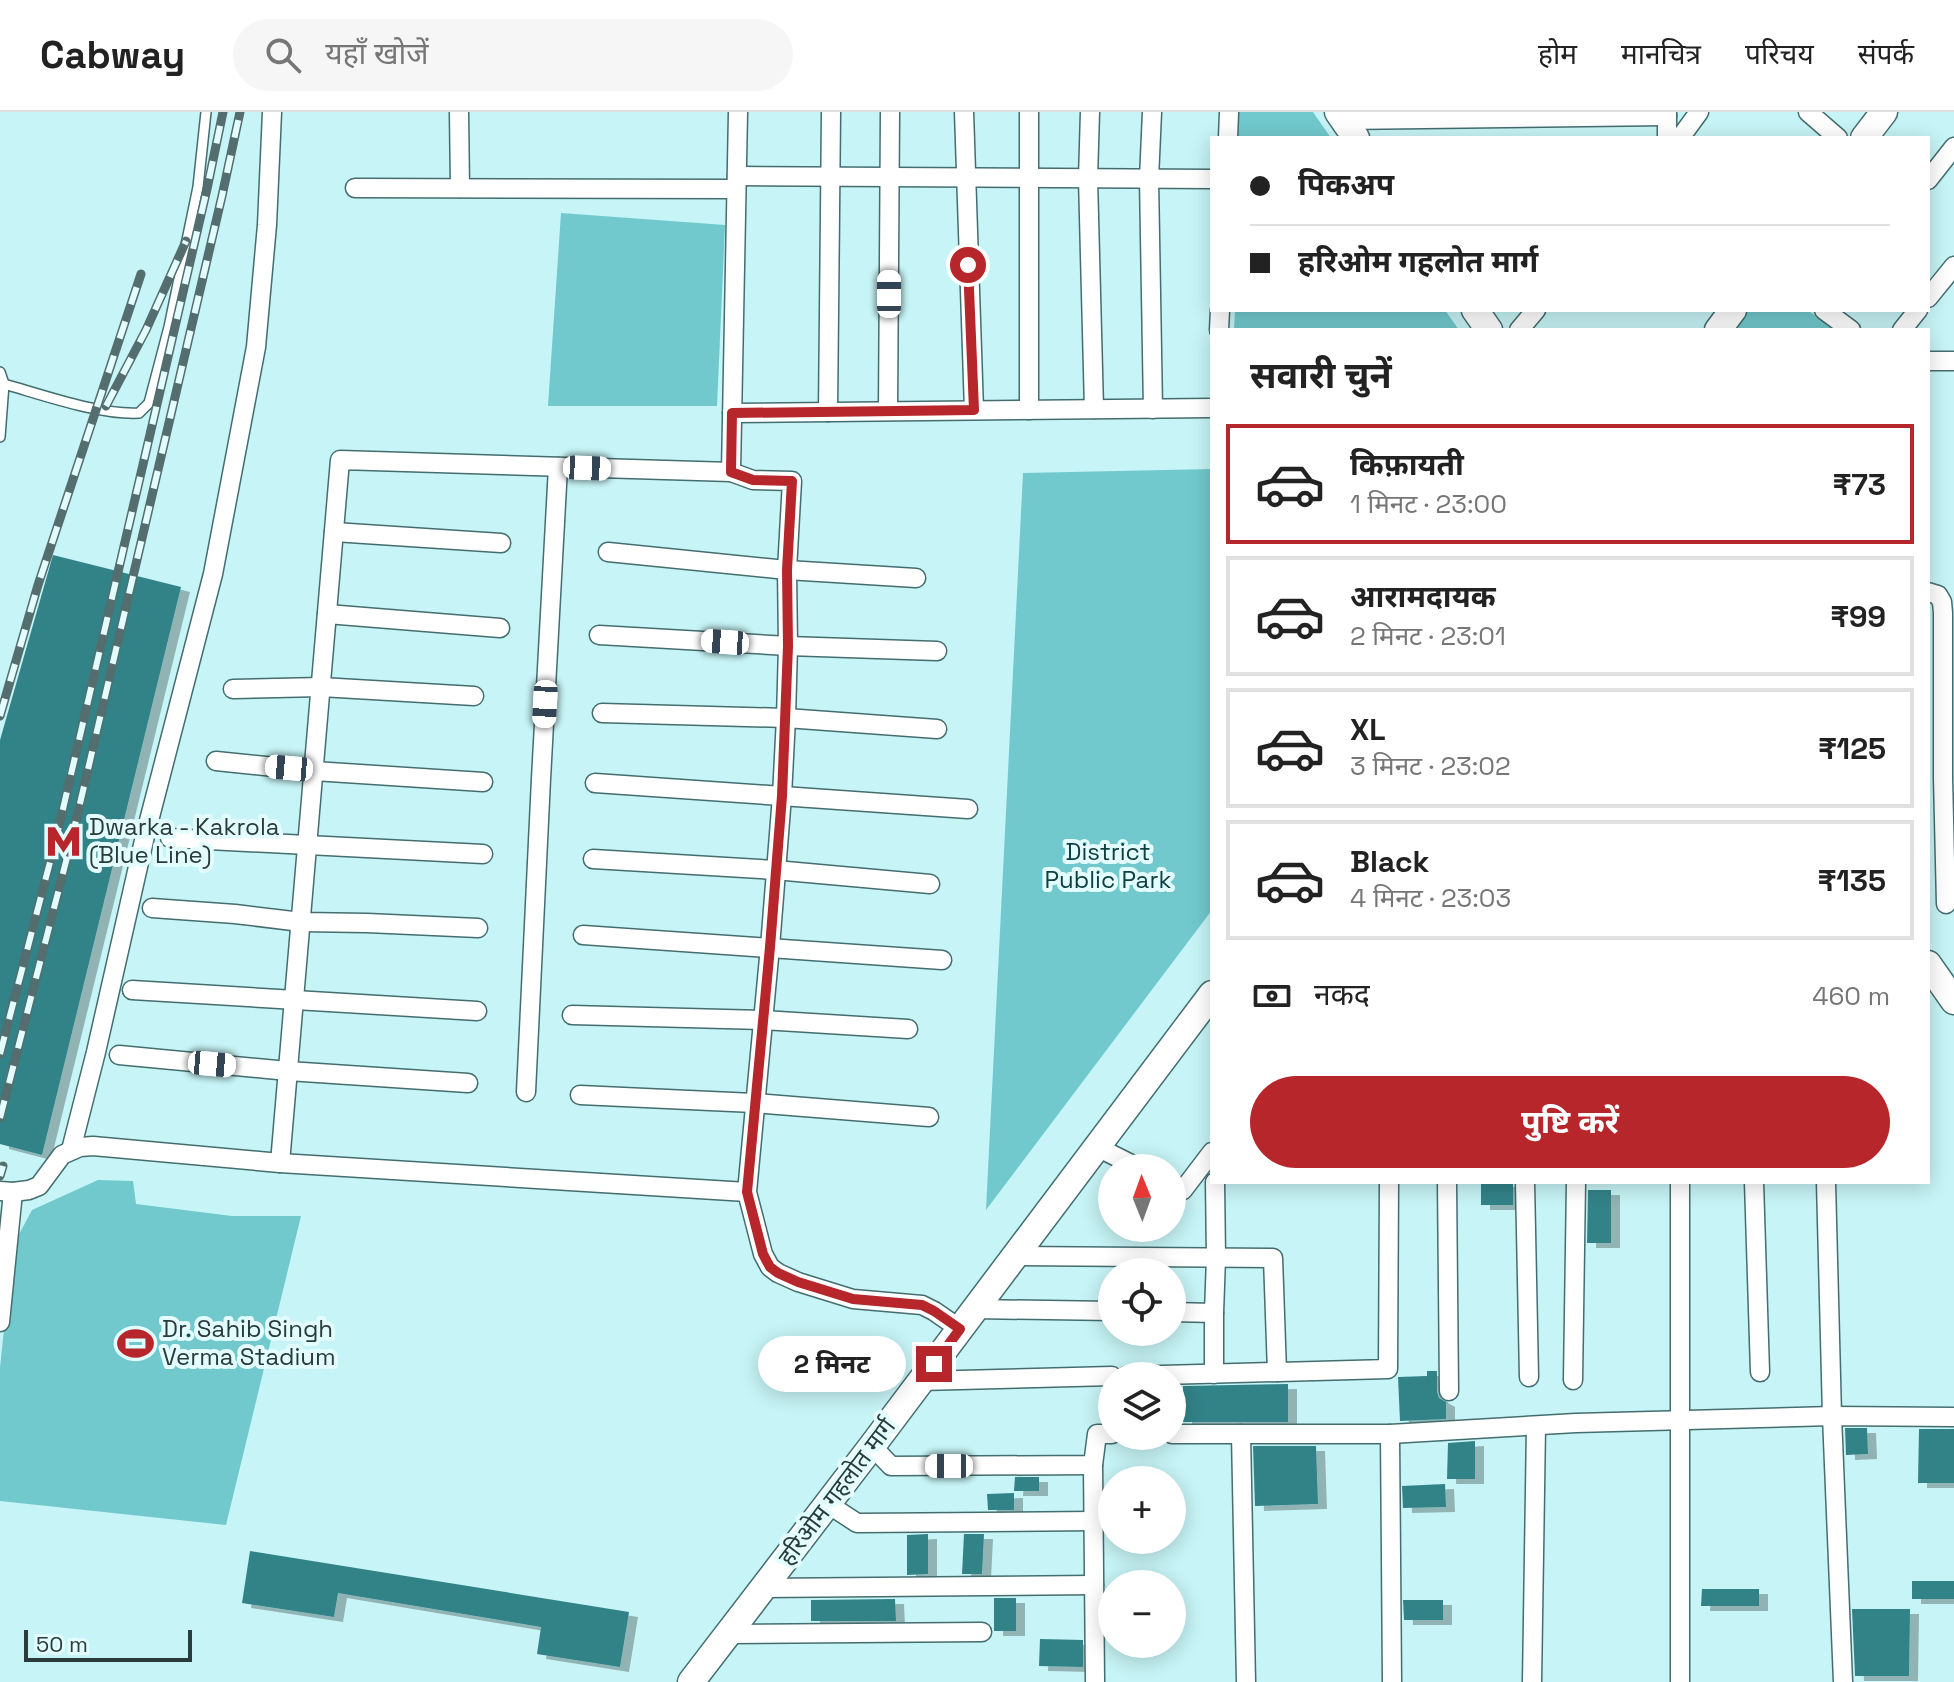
<!DOCTYPE html>
<html lang="hi">
<meta charset="utf-8">
<style>
:root{--surface:#fff;--page:#f6f6f6;--text:#222;--muted:#767676;--line:#e0e0e0;--accent:#b6262a}
body{margin:0;font-family:"Space Grotesk","Noto Sans Devanagari",sans-serif;background:var(--page);color:var(--text);height:100vh;display:flex;flex-direction:column;font-size:30px;white-space:nowrap}
*{box-sizing:border-box;margin:0}
p{font-size:26px;color:var(--muted)}
.icon{flex:none;width:44px;height:44px;fill:none;stroke:currentColor;stroke-width:2;stroke-linecap:round;stroke-linejoin:round}
.map{position:relative;flex:1;overflow:hidden}
.sheet{position:absolute;left:1210px;top:216px;width:720px;height:856px;display:flex;flex-direction:column;background:var(--surface);border-radius:0px;box-shadow:0 4px 20px #0003}
.sheet>*{flex:none}
.top-card{position:absolute;left:1210px;top:24px;width:720px;height:176px;border-radius:0px;box-shadow:0 4px 20px #0003;display:grid;align-content:center;height:176px;padding:0 40px;background:var(--surface)}
.needle{width:52px;rotate:359deg}
.tools{position:absolute;left:1098px;top:1042px;display:grid;gap:16px}
.tools a{display:grid;place-items:center;width:88px;height:88px;border-radius:50%;background:var(--surface);box-shadow:0 4px 20px #0003;font-size:40px}
.scale{position:absolute;left:24px;bottom:20px;width:168px;box-sizing:border-box;padding-left:8px;border:4px solid #293b3c;border-top:0;font-size:22px;line-height:28px;white-space:nowrap;color:#293b3c;-webkit-text-stroke:6px #e3fdff;paint-order:stroke}
.end{position:absolute;width:36px;height:36px;margin:-18px;border:10px solid #b6262a;background:#fff;box-shadow:0 0 0 4px #fff}
.from{border-radius:50%}
.bubble{position:absolute;height:56px;border-radius:28px;background:var(--surface);box-shadow:0 4px 20px #0003;font-size:26px;font-weight:700;line-height:56px;text-align:center}
.car{position:absolute;width:24px;height:48px;margin:-24px -12px;border-radius:10px;box-shadow:0 0 6px 2px #0007;background:linear-gradient(#fff 24%,#345 0 40%,#fff 0 76%,#345 0 86%,#fff 0)}
.top-card b{display:flex;align-items:center;gap:28px;height:76px;font-size:30px}
.top-card b+b{border-top:2px solid var(--line)}
.top-card i{width:20px;height:20px;background:var(--text)}
ul{padding:0;list-style:none}
li{display:flex;align-items:center;gap:24px;height:120px;margin:0 16px 12px;padding:0 24px;border:4px solid var(--line);border-radius:0px}
li div{flex:1}
li b{display:block;font-size:30px}
li em{font-style:normal;font-weight:700}
li.current{border-color:var(--accent)}
li>.icon{width:72px;height:72px;stroke-width:1.5}
h2{padding:0 40px;font-size:36px;line-height:96px}
.pay{display:flex;align-items:center;gap:20px;height:88px;padding:0 40px;font-size:30px}
.pay p{margin-inline-start:auto}
.action{display:flex;gap:16px;margin-top:auto;padding:16px 40px}
.action a{flex:1;height:92px;border-radius:48px;background:var(--accent);color:#fff;font-size:32px;font-weight:700;line-height:92px;text-align:center}
header{display:flex;align-items:center;gap:48px;box-sizing:border-box;height:112px;padding:0 40px;background:var(--surface);border-bottom:2px solid var(--line)}
header strong{font-size:38px}
nav{display:flex;gap:44px;margin-inline-start:auto;font-size:28px}
.search{width:560px;height:72px;background:var(--page);display:flex;align-items:center;gap:20px;box-sizing:border-box;padding:0 28px;border-radius:44px;color:var(--muted);font-size:30px}
.map>svg:first-child{display:block}
</style>
<header>
<strong>Cabway</strong>
<div class="search"><svg class="icon" aria-label="search" viewBox="0 0 24 24"><circle cx="10" cy="10" r="6"/><path d="M15 15l6 6"/></svg>यहाँ खोजें</div>
<nav><a>होम</a><a>मानचित्र</a><a>परिचय</a><a>संपर्क</a></nav>
</header>
<div class="map">
<svg width="1954" height="1570" viewBox="0 0 1954 1570">
<defs>
<filter id="shadow"><feDropShadow dx="9" dy="5" stdDeviation="0" flood-color="#0004"/></filter>
</defs>
<rect width="100%" height="100%" fill="#c7f4f6"/>
<g fill="#71c9cd">
<path d="M1238,0H1313L1331,26H1238Z"/>
<path d="M561,101L725,113L717,294H548Z"/>
<path d="M1235,198H1445L1459,218H1234Z"/>
<path d="M1747,198H1807L1837,218H1733Z"/>
<path d="M1212,357V798L986,1098L1023,361Z"/>
<path d="M98,1068L133,1069L136,1092L232,1104H301L226,1413L0,1389V1256L5,1207L17,1126L32,1098Z"/>
</g>
<g fill="#328388" filter="url(#shadow)">
<path d="M53,443L181,475L42,1043L0,1032V628Z"/>
<rect x="1481" y="1070" width="32" height="23"/>
<path d="M1588,1078H1611V1131H1587Z"/>
<path d="M1427,1259H1437V1280L1439,1286L1446,1290V1307L1400,1309L1398,1265L1427,1264Z"/>
<path d="M1288,1272V1310H1183V1274Z"/>
<path d="M1845,1316H1867L1868,1342L1846,1343Z"/>
<path d="M1919,1317H1954V1371H1918Z"/>
<path d="M1475,1329V1367H1447L1448,1331Z"/>
<path d="M1253,1334H1316L1318,1392L1255,1394Z"/>
<path d="M1015,1365H1039V1379H1014Z"/>
<path d="M1445,1372L1446,1395L1403,1396L1402,1374Z"/>
<path d="M1014,1381V1398H988L987,1382Z"/>
<path d="M928,1422V1462L907,1463V1423Z"/>
<path d="M964,1422H984L982,1462H962Z"/>
<path d="M250,1439L629,1500L620,1555L537,1542L541,1515L338,1481L334,1505L242,1491Z"/>
<rect x="1912" y="1469" width="42" height="18"/>
<path d="M1702,1477H1759V1494H1701Z"/>
<rect x="994" y="1486" width="22" height="33"/>
<path d="M895,1487L896,1509H811V1488Z"/>
<path d="M1403,1488H1443V1508H1404Z"/>
<path d="M1852,1497H1910L1909,1564H1855Z"/>
<path d="M1040,1527L1083,1528V1555L1039,1554Z"/>
</g>
<g fill="none" stroke-linecap="round" stroke-linejoin="round">
<defs>
<g id="lane">
<path d="M0,260L4,272"/>
<path d="M0,325L4,272C43,283 99,303 139,301L149,291L169,215L198,75L206,0"/>
</g>
<g id="street">
<path d="M459,0L460,76"/>
<path d="M964,0L974,298"/>
<path d="M1029,0V298"/>
<path d="M1090,0L1088,66L1094,297"/>
<path d="M1152,0L1149,67L1153,297"/>
<path d="M1808,0L1838,26"/>
<path d="M1344,8L1667,4"/>
<path d="M1228,26L1229,0"/>
<path d="M1667,26V0"/>
<path d="M1680,26L1699,0"/>
<path d="M737,64L1212,67"/>
<path d="M1928,68L1954,35"/>
<path d="M355,76L736,77"/>
<path d="M1928,186L1954,154"/>
<path d="M1824,198L1851,218"/>
<path d="M1219,218L1220,198"/>
<path d="M1519,218L1536,198"/>
<path d="M1902,218L1918,198"/>
<path d="M1928,249H1954"/>
<path d="M888,299L890,0"/>
<path d="M828,300L831,0"/>
<path d="M732,301L1212,296"/>
<path d="M731,360L738,0"/>
<path d="M334,420L501,431"/>
<path d="M608,440L787,458L916,466"/>
<path d="M1928,480L1938,483L1942,490L1943,501V666L1946,792"/>
<path d="M327,502L500,516"/>
<path d="M599,523L788,534L937,539"/>
<path d="M233,577L321,575L474,584"/>
<path d="M602,601L786,606L937,617"/>
<path d="M216,649L314,659L483,670"/>
<path d="M595,671L968,697"/>
<path d="M170,726L483,742"/>
<path d="M593,747L775,758L930,772"/>
<path d="M152,796L235,802L301,810L367,811L478,816"/>
<path d="M583,823L942,848"/>
<path d="M132,878L477,899"/>
<path d="M572,903L763,908L908,917"/>
<path d="M119,943L288,959L468,971"/>
<path d="M526,980L541,667L558,355"/>
<path d="M580,983L754,991L929,1005"/>
<path d="M1097,1035L1139,1056"/>
<path d="M71,1038L96,940L145,724L213,462L256,235L267,113L272,0"/>
<path d="M280,1051L340,348L731,360L753,368L792,369L787,458L788,534L786,606L782,684L770,835L747,1080L763,1142L770,1155L778,1161L798,1170L853,1187L922,1193L934,1199L960,1217"/>
<path d="M1447,1070L1449,1279"/>
<path d="M1525,1070L1529,1265"/>
<path d="M1680,1070V1570"/>
<path d="M1754,1070L1760,1260"/>
<path d="M1826,1070L1832,1304L1843,1570"/>
<path d="M1172,1073L1183,1078L1212,1040"/>
<path d="M0,1079L13,1080L29,1078L39,1074L62,1043L80,1035L93,1034L280,1051L747,1080"/>
<path d="M1015,1144L1273,1146L1277,1260"/>
<path d="M975,1197L1112,1199"/>
<path d="M1172,1200L1214,1201L1216,1146L1215,1070"/>
<path d="M0,1210L13,1080"/>
<path d="M1214,1262V1201"/>
<path d="M1126,1264L1388,1257L1389,1070"/>
<path d="M1573,1268L1576,1070"/>
<path d="M921,1269L1112,1264"/>
<path d="M1172,1322H1390L1576,1311L1832,1304L1954,1305"/>
<path d="M1241,1322L1246,1570"/>
<path d="M1390,1322L1392,1570"/>
<path d="M872,1334L891,1354L1093,1353L1097,1322H1112"/>
<path d="M1093,1353L1095,1570"/>
<path d="M828,1392L857,1411L1094,1409"/>
<path d="M763,1476L1094,1473"/>
<path d="M728,1522L982,1520"/>
<path d="M1532,1570L1536,1314"/>
</g>
<g id="secondary">
<path d="M1338,0L1356,26"/>
<path d="M1864,26L1884,0"/>
<path d="M1475,198L1489,218"/>
<path d="M1718,218L1733,198"/>
<path d="M1928,852L1954,889"/>
<path d="M691,1570L872,1334L1212,882"/>
</g>
</defs>
<use href="#lane" stroke="#446d6f" stroke-width="12"/>
<use href="#street" stroke="#446d6f" stroke-width="21"/>
<use href="#secondary" stroke="#446d6f" stroke-width="29"/>
<use href="#lane" stroke="#fff" stroke-width="9"/>
<use href="#street" stroke="#fff" stroke-width="18"/>
<use href="#secondary" stroke="#fff" stroke-width="26"/>
<defs>
<g id="rail">
<path d="M106,294L146,218L186,129"/>
<path d="M0,604L38,473L141,162"/>
<path d="M0,942L56,727L207,77L223,0"/>
<path d="M0,1006L71,730L222,84L240,0"/>
<path d="M0,1064L3,1054"/>
</g>
</defs>
<use href="#rail" stroke="#546d6e" stroke-width="9"/>
<use href="#rail" stroke="#e3fdff" stroke-width="6" stroke-dasharray="18" stroke-linecap="butt"/>
</g>
<g fill="none" stroke-linecap="round" stroke-linejoin="round">
<path stroke="#b6262a" stroke-width="10" d="M934,1252L960,1217L934,1199L922,1193L853,1187L798,1170L778,1161L770,1155L763,1142L747,1080L770,835L782,684L788,534L787,458L792,369L753,368L731,360L732,301L974,298L968,153"/>
</g>
<defs>
<symbol id="metro-bare" viewBox="-9 -9 18 18"><path d="M-5.5 5V-5H-3L0 0L3-5H5.5V5H3V-.5L0 4L-3-.5V5Z" fill="#b6262a" stroke="#e3fdff" stroke-width="2.5" paint-order="stroke"/></symbol>
<symbol id="stadium-bare" viewBox="-9 -9 18 18"><path d="M0-5a6.5 5 0 1 0 0 10a6.5 5 0 1 0 0-10ZM-3.5-1.8h7v3.6h-7Z" fill="#b6262a" stroke="#e3fdff" stroke-width="2.5" paint-order="stroke"/></symbol>
</defs>
<g fill-rule="evenodd">
<use href="#metro-bare" x="38" y="704" width="51" height="51"/>
<use href="#stadium-bare" x="110" y="1206" width="51" height="51"/>
</g>
<g text-anchor="middle" stroke-width="8" stroke-linejoin="round" paint-order="stroke">
<g font-size="24" fill="#293b3c" stroke="#e3fdff" text-anchor="start">
<text x="89" y="723">Dwarka - Kakrola<tspan x="89" dy="28">(Blue Line)</tspan></text>
<text x="162" y="1225">Dr. Sahib Singh<tspan x="162" dy="28">Verma Stadium</tspan></text>
</g>
<g font-size="24" fill="#0e4042" stroke="#e3fdff">
<text x="1108" y="748">District<tspan x="1108" dy="28">Public Park</tspan></text>
</g>
<g font-size="24" fill="#293b3c" stroke="#e3fdff">
<text transform="translate(837 1380) rotate(-53)" y="8">हरिओम गहलोत मार्ग</text>
</g>
</g>
</svg>
<div class="tools">
<a><svg class="needle" viewBox="-14 -14 28 28"><path d="M0-13l5 13h-10z" fill="#e53935"/><path d="M0 13l5-13h-10z" fill="#767676"/></svg></a>
<a><svg class="icon" aria-label="locate" viewBox="0 0 24 24"><circle cx="12" cy="12" r="6"/><path d="M12 2v4M12 18v4M2 12h4M18 12h4"/></svg></a>
<a><svg class="icon" aria-label="layers" viewBox="0 0 24 24"><path d="M12 4l9 5-9 5-9-5zM3 14l9 5 9-5"/></svg></a>
<a>+</a>
<a>−</a>
</div>
<div class="scale">50 m</div>
<i class="end from" style="left:968px;top:153px"></i>
<i class="end" style="left:934px;top:1252px"></i>
<div class="bubble" style="left:758px;top:1224px;width:148px">2 मिनट</div>
<i class="car" style="left:889px;top:182px;rotate:0deg"></i>
<i class="car" style="left:587px;top:356px;rotate:92deg"></i>
<i class="car" style="left:725px;top:530px;rotate:274deg"></i>
<i class="car" style="left:545px;top:592px;rotate:183deg"></i>
<i class="car" style="left:289px;top:656px;rotate:275deg"></i>
<i class="car" style="left:212px;top:952px;rotate:95deg"></i>
<i class="car" style="left:949px;top:1354px;rotate:270deg"></i>
<div class="top-card">
<b><i class="from"></i>पिकअप</b>
<b><i></i>हरिओम गहलोत मार्ग</b>
</div>
<section class="sheet">
<h2>सवारी चुनें</h2>
<ul>
<li class="current"><svg class="icon" aria-label="car" viewBox="0 0 24 24"><path d="M5 17H2v-5l4-1 3-4h7l3 4 3 1v5h-3M9 17h6M6 11h13"/><circle cx="7" cy="17" r="2"/><circle cx="17" cy="17" r="2"/></svg><div><b>किफ़ायती</b><p>1 मिनट · 23:00</p></div><em>₹73</em></li>
<li><svg class="icon" aria-label="car" viewBox="0 0 24 24"><path d="M5 17H2v-5l4-1 3-4h7l3 4 3 1v5h-3M9 17h6M6 11h13"/><circle cx="7" cy="17" r="2"/><circle cx="17" cy="17" r="2"/></svg><div><b>आरामदायक</b><p>2 मिनट · 23:01</p></div><em>₹99</em></li>
<li><svg class="icon" aria-label="car" viewBox="0 0 24 24"><path d="M5 17H2v-5l4-1 3-4h7l3 4 3 1v5h-3M9 17h6M6 11h13"/><circle cx="7" cy="17" r="2"/><circle cx="17" cy="17" r="2"/></svg><div><b>XL</b><p>3 मिनट · 23:02</p></div><em>₹125</em></li>
<li><svg class="icon" aria-label="car" viewBox="0 0 24 24"><path d="M5 17H2v-5l4-1 3-4h7l3 4 3 1v5h-3M9 17h6M6 11h13"/><circle cx="7" cy="17" r="2"/><circle cx="17" cy="17" r="2"/></svg><div><b>Black</b><p>4 मिनट · 23:03</p></div><em>₹135</em></li>
</ul>
<div class="pay"><svg class="icon" aria-label="cash" viewBox="0 0 24 24"><path d="M3 7h18v10H3z"/><circle cx="12" cy="12" r="2"/></svg>नकद<p>460 m</p></div>
<div class="action"><a>पुष्टि करें</a></div>
</section>
</div>
